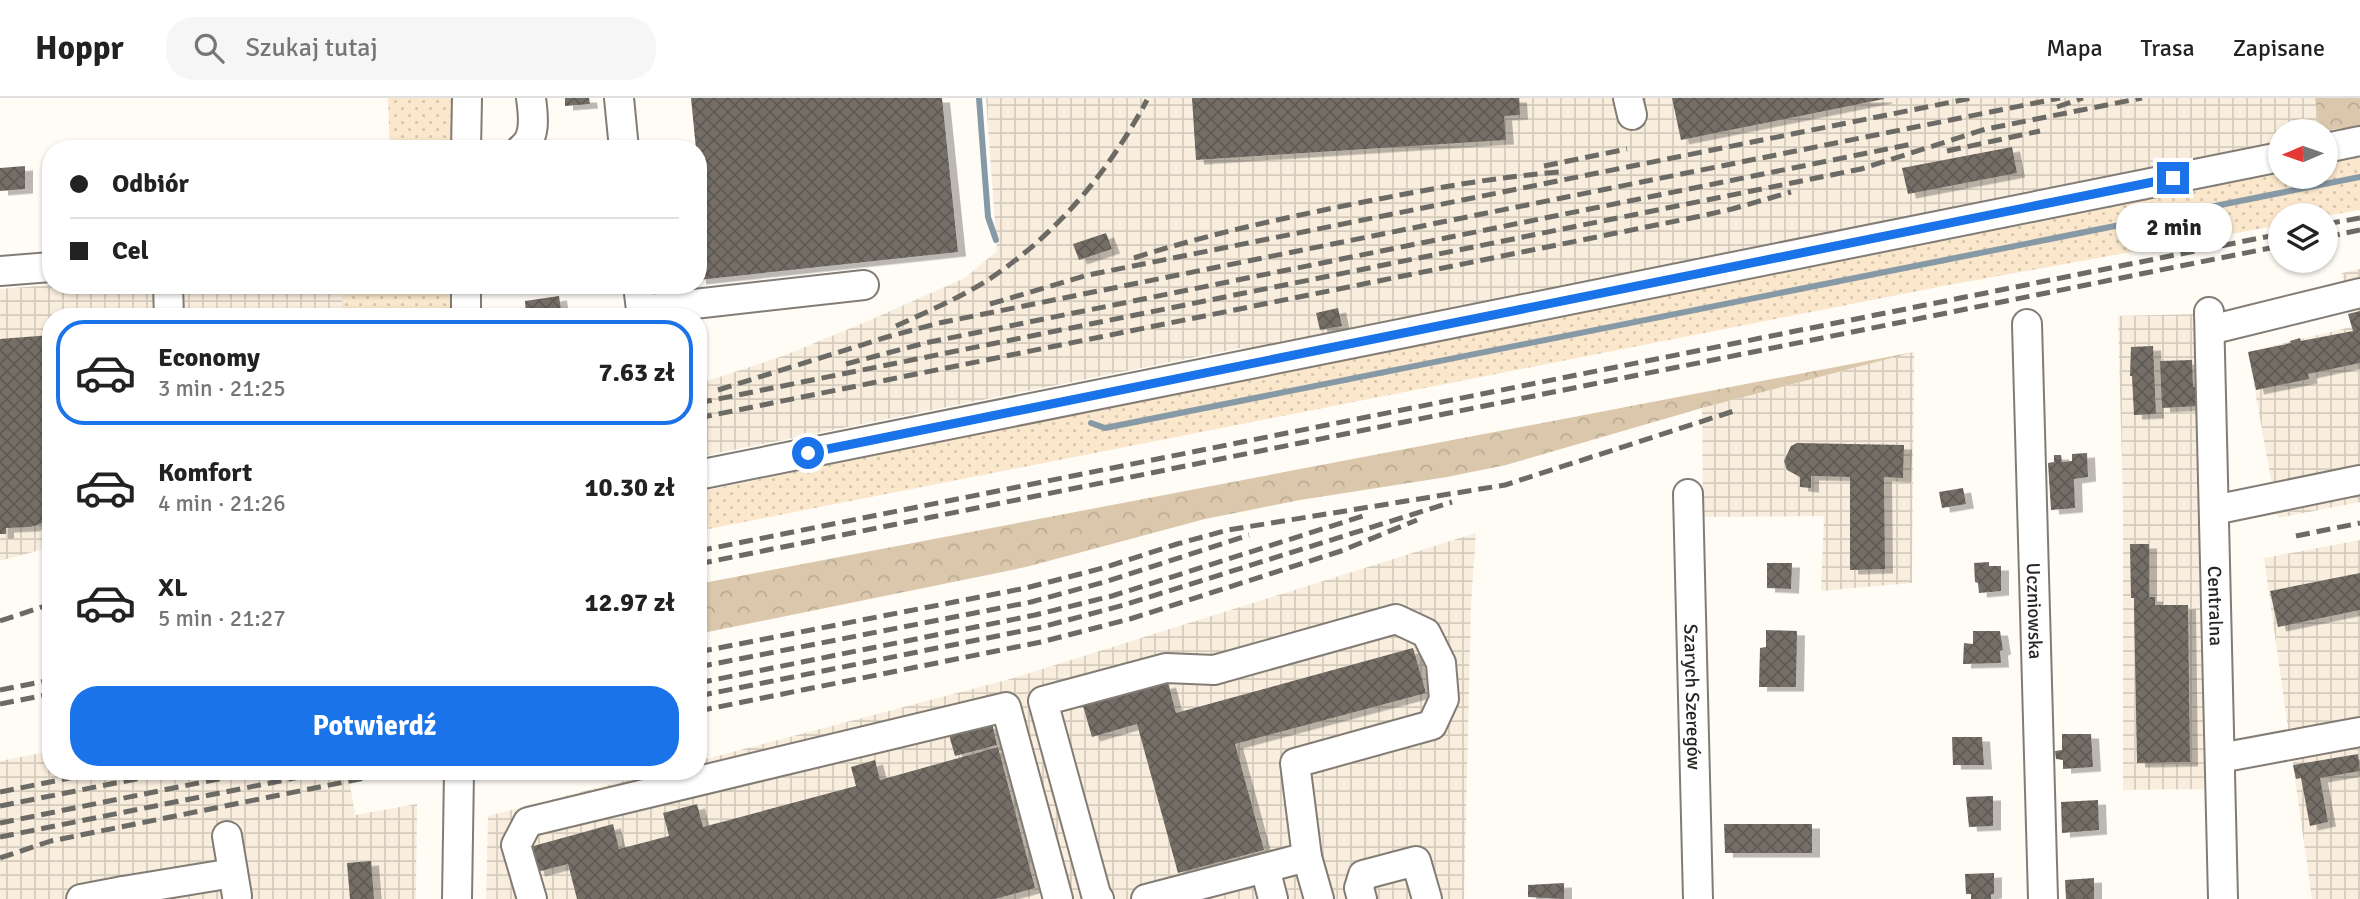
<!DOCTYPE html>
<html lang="pl">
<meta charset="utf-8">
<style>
:root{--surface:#fff;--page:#f6f6f6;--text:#222;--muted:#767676;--line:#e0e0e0;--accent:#1a73e8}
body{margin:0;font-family:Signika,sans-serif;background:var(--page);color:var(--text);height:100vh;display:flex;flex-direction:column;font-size:26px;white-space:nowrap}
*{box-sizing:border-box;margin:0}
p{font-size:23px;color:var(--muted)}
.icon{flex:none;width:38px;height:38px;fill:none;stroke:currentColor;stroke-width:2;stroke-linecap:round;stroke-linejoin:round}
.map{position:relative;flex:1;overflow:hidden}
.drawer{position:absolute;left:42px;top:210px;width:665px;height:472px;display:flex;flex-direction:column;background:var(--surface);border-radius:28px;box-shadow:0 2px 5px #0004}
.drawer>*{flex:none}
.guide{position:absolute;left:42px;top:42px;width:665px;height:154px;border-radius:28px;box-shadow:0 2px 5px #0004;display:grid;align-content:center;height:154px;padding:0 28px;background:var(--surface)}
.needle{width:46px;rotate:268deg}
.buttons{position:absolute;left:2268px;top:21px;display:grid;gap:14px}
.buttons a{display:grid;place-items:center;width:70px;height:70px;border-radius:50%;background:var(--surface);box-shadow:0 2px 5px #0004;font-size:35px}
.end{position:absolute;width:32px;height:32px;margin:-16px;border:9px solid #1a73e8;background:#fff;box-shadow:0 0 0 4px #fff}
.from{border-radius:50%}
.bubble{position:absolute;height:49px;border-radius:24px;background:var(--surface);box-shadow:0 2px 5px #0004;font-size:23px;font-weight:700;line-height:49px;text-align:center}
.guide b{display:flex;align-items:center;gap:24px;height:66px;font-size:26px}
.guide b+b{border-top:2px solid var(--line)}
.guide i{width:18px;height:18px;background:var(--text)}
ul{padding:12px 0 0;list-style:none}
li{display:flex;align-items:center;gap:21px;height:105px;margin:0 14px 10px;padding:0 14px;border:4px solid transparent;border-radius:28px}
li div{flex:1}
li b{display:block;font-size:26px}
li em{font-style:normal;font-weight:700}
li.on{border-color:var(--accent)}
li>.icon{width:63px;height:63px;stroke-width:1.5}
.cta{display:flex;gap:14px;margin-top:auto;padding:14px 28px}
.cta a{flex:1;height:80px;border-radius:28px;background:var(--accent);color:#fff;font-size:28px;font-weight:700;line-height:80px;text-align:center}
header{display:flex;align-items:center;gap:42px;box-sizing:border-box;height:98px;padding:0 35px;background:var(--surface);border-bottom:2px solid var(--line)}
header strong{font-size:33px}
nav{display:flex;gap:38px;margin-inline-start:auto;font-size:24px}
.search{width:490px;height:63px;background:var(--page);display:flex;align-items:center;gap:18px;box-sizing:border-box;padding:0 24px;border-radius:28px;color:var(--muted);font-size:26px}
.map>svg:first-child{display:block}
</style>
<header>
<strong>Hoppr</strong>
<div class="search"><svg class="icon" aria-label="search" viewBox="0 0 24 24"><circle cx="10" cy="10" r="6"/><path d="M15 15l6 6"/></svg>Szukaj tutaj</div>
<nav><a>Mapa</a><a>Trasa</a><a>Zapisane</a></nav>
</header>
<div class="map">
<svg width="2360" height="801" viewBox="0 0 2360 801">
<defs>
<pattern id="industrial-grid" width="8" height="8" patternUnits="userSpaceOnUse" patternTransform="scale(1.75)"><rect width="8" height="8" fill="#f9eede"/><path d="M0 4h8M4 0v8" fill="none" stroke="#d5ccbe"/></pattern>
<pattern id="grass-dots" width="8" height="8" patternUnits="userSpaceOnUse" patternTransform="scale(1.75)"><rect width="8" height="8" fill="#fae7cc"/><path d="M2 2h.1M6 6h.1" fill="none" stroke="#d6c6af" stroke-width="1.8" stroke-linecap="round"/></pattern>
<pattern id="forest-crowns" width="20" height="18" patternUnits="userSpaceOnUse" patternTransform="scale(1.75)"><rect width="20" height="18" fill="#dbc8ac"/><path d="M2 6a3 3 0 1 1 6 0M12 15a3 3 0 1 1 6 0" fill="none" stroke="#bcac94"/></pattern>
<pattern id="building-cross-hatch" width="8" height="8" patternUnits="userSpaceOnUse" patternTransform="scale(1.75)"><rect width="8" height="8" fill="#746e66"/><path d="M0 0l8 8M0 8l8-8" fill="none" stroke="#5f5a54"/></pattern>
<filter id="shadow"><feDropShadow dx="8" dy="4.5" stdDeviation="0" flood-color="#0004"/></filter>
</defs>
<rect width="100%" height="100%" fill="#fffbf5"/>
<g fill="url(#industrial-grid)">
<path d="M986,0H2360V59L2326,66V33H2280V75L1247,279L1241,250L698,359V286L783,258L868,223L965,180L997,153Z"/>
<path d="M2360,171V404L2278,420L2248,254L2351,229L2342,175Z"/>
<path d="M51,187H202L203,194L291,187H342L343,219H51V449L0,463V191Z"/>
<path d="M2198,216L2202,405L2204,691L2123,692V406L2118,218Z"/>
<path d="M1914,254L1912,485L1821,493L1824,418L1703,419L1702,310Z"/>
<path d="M1476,435L1471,506L1464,801H486L488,718L658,674H698V663L1014,580Z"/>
<path d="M2360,442V801H2312L2264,460Z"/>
<path d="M51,653V674H348L355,717L417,706L416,801H0V663Z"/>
</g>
<g fill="url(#grass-dots)">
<path d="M388,0H456L454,51H390Z"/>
<path d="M2360,59V112L2326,118L2280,117V127L1943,188L698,433V394L1247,279L2280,75V79H2326V66Z"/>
<path d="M342,187H447L451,190V219H343Z"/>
</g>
<g fill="url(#forest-crowns)">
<path d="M2315,0H2360V28L2320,33Z"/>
<path d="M1914,254L1702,310L1506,367L1447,379L1300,402L1205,421L1026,469L698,536V486Z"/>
</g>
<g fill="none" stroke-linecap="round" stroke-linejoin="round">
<g stroke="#8699a7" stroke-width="6">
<path d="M979,0L988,119L996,142"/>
<path d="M1091,325L1105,330L2360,79"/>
</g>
</g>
<g fill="url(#building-cross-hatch)" filter="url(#shadow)">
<path d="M565,0H589L590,6L565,8Z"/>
<path d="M691,0H942L958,154L698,182V129L704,128L698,51H696Z"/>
<path d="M1192,0H1519L1520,17L1504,18L1506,42L1196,62Z"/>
<path d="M1672,0H1884V1L1681,42Z"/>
<path d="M2012,49L2017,75L1908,96L1902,70Z"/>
<path d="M25,68V91L0,93V70Z"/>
<path d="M1106,135L1112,151L1079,162L1073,146Z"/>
<path d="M559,198L562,219H526L525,203Z"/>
<path d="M1338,210L1342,228L1320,232L1316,215Z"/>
<path d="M2360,213V265L2308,276L2309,281L2256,292L2248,254L2291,245L2290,243L2300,240L2301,243L2353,233L2348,216Z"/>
<path d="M51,237V412H47L49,423L30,429L6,430V436H0V241Z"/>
<path d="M2153,248L2156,316L2134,317L2132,278H2130L2131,249Z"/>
<path d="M2192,262L2193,289H2198L2199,308L2162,310L2160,263Z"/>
<path d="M1797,345L1904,347L1903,380L1884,379L1885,471L1850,472V379L1811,378V390L1800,389V379L1787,372L1784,363L1791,348Z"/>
<path d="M2087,355L2088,379L2074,381L2075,410L2051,412L2048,365L2054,364V357H2061L2062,364L2072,363V356Z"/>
<path d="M1963,390L1966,406L1942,410L1939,394Z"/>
<path d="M2130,446H2149V499H2155V507H2188L2190,664L2137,665L2134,508V500H2131Z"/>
<path d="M1989,464V468H2001V493L1979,495L1978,485L1975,484L1974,465Z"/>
<path d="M1767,465H1792L1791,491L1767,490Z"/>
<path d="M2360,475V512L2278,529L2270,493Z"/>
<path d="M1766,532L1797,533L1796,589H1759L1760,550L1766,549Z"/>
<path d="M1973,533H2000L2003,552L2000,553L2001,565L1963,566L1964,545L1973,546Z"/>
<path d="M1413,550L1426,595L1235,646L1264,752L1178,775L1137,626L1092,639L1083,608L1168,585L1176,615Z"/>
<path d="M992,625L997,647L955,658L949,637Z"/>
<path d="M2062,636H2091L2093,669L2063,671V662L2056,661L2055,653L2062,652Z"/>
<path d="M1952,639H1982L1984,667H1953Z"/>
<path d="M998,649L1035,790L995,801H577L568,766L537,774L530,749L613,726L619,751L669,738L663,715L697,706L703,729L856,688L851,669L875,662L880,682Z"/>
<path d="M2358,656L2360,673L2320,680L2328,724L2310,728L2301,680L2296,681L2293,667Z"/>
<path d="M1993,698V728L1969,729L1966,699Z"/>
<path d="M2098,702L2099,732L2062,735L2061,704Z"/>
<path d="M1724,726H1812V755H1725Z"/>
<path d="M371,763L374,801H350L347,765Z"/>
<path d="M1994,775V796H1991V801H1971V796H1966L1965,776Z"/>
<path d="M2094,780V801H2066L2065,782Z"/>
<path d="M1564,785V801L1528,799V787Z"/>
</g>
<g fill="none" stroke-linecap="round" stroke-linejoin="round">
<defs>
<g id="minor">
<path d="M619,0L624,51"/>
<path d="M1628,0L1632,17"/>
<path d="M2326,50L2360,43"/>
<path d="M466,51L467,0"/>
<path d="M521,51C537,40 533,16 531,0"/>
<path d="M0,173L51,169"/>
<path d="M168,187L169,219"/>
<path d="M638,187L641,212L864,187"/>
<path id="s1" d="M2209,214L2223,801"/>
<path d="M466,219V187"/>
<path id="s2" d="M2027,226L2043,801"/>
<path d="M2210,232L2360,195"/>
<path d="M698,377L2280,59"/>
<path id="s3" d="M1688,396L1698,801"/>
<path d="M2214,412L2360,382"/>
<path d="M2220,660L2360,634"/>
<path d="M227,738L237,798"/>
<path d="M1307,759L1319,801"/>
<path d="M1265,770L1273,801"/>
<path d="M123,793L233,775"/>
<path d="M81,801L123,793L125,801"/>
<path d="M457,801L459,674"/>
<path d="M532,801L516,747L528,724L1006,609L1058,801"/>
<path d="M1099,801L1097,800L1043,603L1166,570L1214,572L1396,521L1426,535L1441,565L1444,601L1432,627L1295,665L1307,759L1146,801"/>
<path d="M1362,801L1359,790L1363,777L1416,763L1427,801"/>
</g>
</defs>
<use href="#minor" stroke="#827c74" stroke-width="32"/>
<use href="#minor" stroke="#fff" stroke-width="28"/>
<g stroke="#6c6a65" stroke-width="5" stroke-dasharray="14 7" stroke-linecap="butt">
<path d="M2057,9L2083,0"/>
<path d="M1947,53L2040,33"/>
<path d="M1544,68L1627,51"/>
<path d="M2326,126L2360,120"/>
<path d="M2326,139L2360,132"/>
<path d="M1134,160C1205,137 1275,122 1348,107C1420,93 1485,80 1559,74"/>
<path d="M990,206L1088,177L1972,0"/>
<path d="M896,228C927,214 959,200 988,182C1057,136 1108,75 1147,2"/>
<path d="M846,266L925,245L1912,46"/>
<path d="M718,292L887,239L939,225L2060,0"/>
<path d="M698,305L1861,71L1986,31L2142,0"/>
<path d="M698,320L1701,118L1732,111L1791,94"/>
<path d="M2296,438L2360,425"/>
<path d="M698,453L2280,136"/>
<path d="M698,466L2280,148"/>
<path d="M0,523L51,506"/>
<path d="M698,554L1026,490L1103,470L1177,446L1228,432L1505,387L1737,312"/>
<path d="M698,569L1031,504L1108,483L1249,437"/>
<path d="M698,585L1035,517L1112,498L1363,418"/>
<path d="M0,592L51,582"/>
<path d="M698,598L1042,529L1124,507L1452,404"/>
<path d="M0,606L51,596"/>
<path d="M698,613L1041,544L1130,521L1341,453L1417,422"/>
<path d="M0,694L100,674"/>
<path d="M0,708L171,674"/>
<path d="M0,725L253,674"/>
<path d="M0,739L325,674"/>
<path d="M0,760L51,743L394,674"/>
</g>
</g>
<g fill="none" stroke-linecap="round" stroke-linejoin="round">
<path stroke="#1a73e8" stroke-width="9" d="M808,355L2173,80"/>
</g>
<g text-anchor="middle" stroke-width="5" stroke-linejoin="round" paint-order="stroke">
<g font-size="19" fill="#262420" stroke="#fff">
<text dy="7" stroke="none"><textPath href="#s1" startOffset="294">Centralna</textPath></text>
<text dy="7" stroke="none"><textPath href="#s2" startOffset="287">Uczniowska</textPath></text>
<text dy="7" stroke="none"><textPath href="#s3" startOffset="203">Szarych Szeregów</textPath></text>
</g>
</g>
</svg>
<div class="buttons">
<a><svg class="needle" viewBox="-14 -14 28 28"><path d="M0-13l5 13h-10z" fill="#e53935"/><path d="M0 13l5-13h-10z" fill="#767676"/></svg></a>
<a><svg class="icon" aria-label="layers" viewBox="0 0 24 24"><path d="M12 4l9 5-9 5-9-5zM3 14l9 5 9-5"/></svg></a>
</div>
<i class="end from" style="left:808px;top:355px"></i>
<i class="end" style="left:2173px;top:80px"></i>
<div class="bubble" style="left:2116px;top:105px;width:116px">2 min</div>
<div class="guide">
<b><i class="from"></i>Odbiór</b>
<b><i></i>Cel</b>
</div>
<section class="drawer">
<ul>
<li class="on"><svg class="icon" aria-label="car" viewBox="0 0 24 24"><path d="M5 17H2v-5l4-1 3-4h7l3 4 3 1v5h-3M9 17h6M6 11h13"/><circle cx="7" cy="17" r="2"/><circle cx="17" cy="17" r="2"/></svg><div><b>Economy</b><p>3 min · 21:25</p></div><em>7.63 zł</em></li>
<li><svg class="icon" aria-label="car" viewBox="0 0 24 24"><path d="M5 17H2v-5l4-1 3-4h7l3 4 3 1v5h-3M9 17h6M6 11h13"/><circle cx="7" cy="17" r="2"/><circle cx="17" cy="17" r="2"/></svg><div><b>Komfort</b><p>4 min · 21:26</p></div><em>10.30 zł</em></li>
<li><svg class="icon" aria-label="car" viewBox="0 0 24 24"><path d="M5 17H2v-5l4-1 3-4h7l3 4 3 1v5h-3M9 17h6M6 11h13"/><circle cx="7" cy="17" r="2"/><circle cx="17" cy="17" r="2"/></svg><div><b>XL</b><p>5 min · 21:27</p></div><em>12.97 zł</em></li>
</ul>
<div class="cta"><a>Potwierdź</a></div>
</section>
</div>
